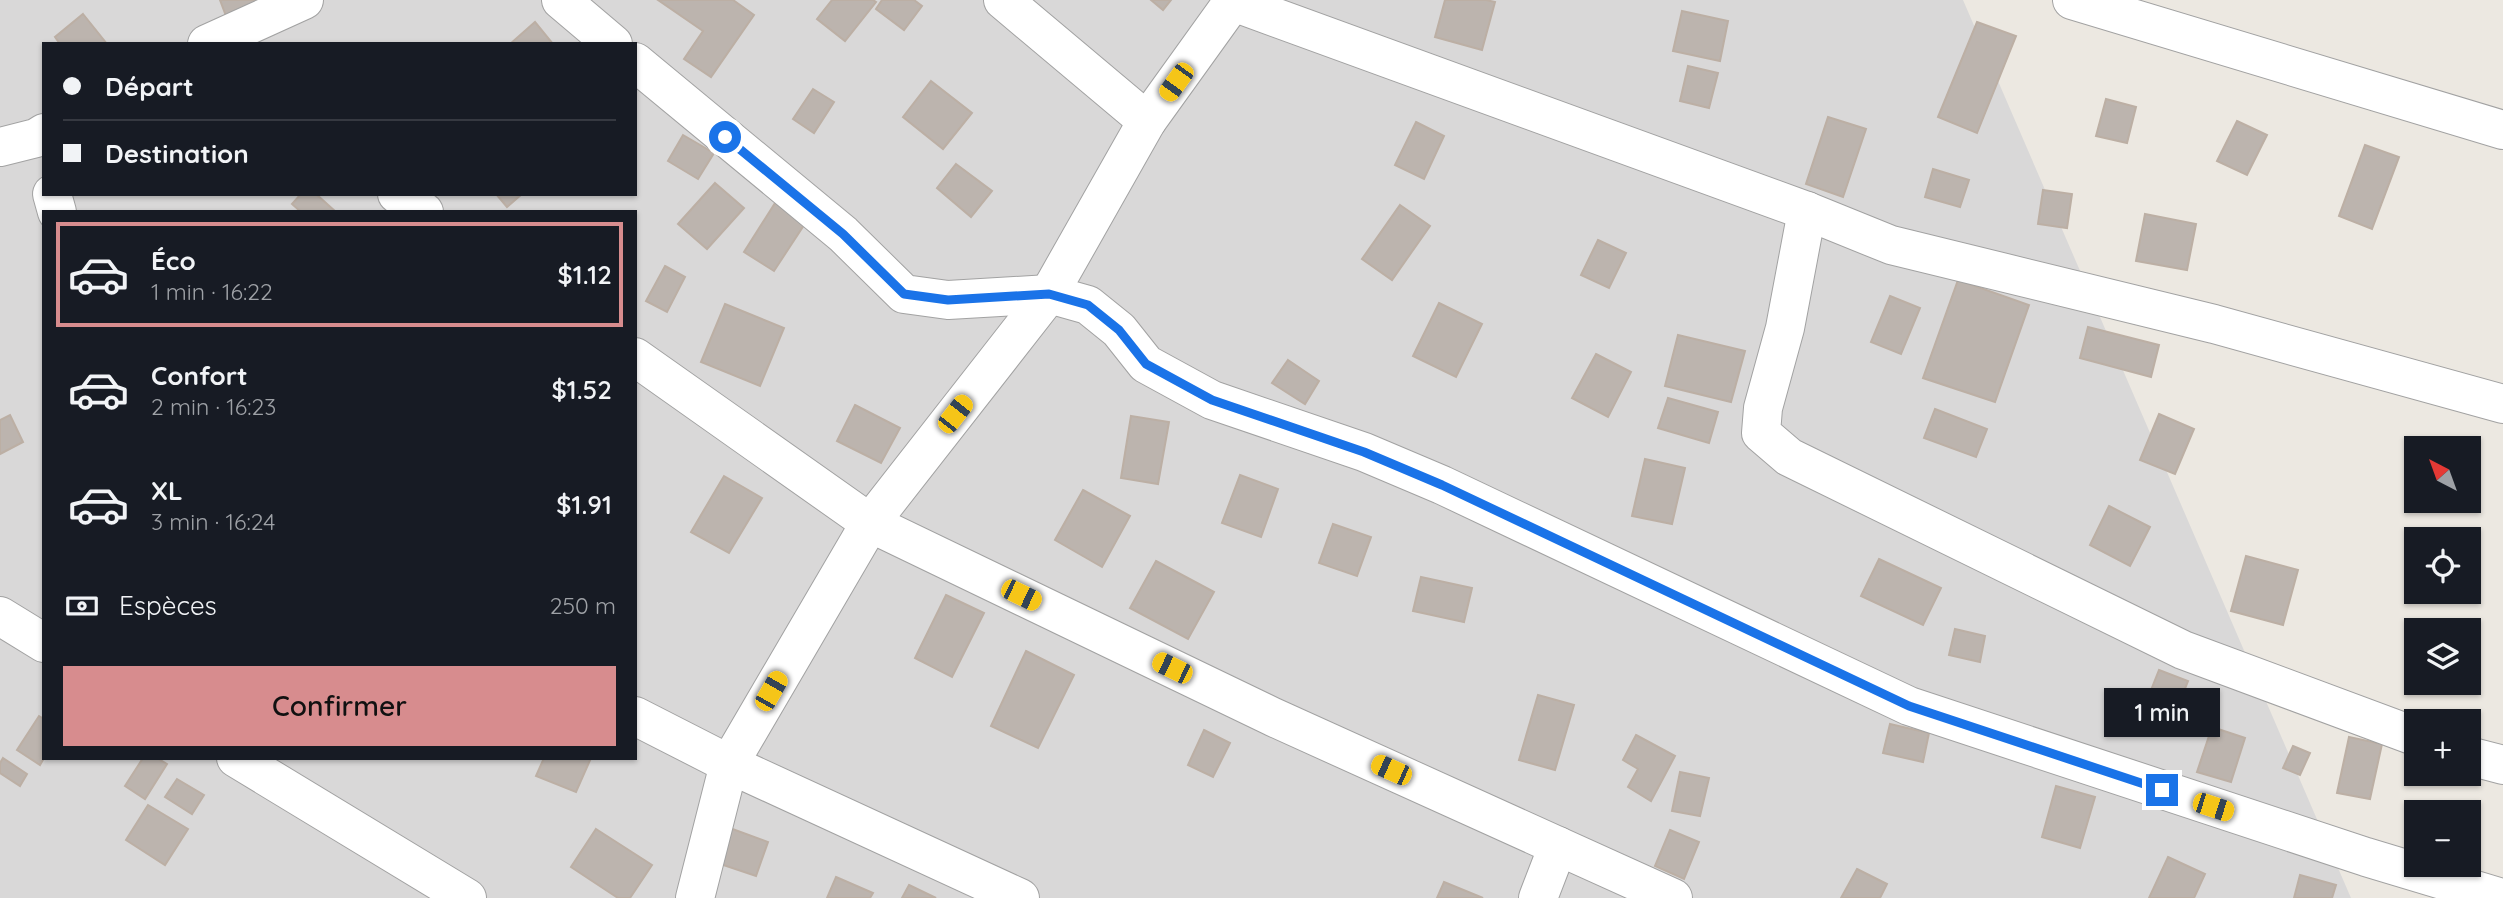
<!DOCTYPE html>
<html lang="fr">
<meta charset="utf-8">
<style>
:root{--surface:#171b24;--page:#20242c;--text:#f1f3f6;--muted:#9ea1a6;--line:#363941;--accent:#d78c8e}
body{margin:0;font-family:Quicksand,sans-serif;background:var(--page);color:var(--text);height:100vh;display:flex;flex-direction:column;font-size:26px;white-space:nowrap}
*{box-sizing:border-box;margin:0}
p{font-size:23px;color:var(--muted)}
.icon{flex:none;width:38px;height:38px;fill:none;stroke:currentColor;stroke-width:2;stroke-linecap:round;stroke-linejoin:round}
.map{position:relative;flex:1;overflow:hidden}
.sheet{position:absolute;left:42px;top:210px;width:595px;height:550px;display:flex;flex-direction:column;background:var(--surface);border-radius:0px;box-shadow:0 2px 5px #0004}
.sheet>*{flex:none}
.guide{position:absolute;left:42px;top:42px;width:595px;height:154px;border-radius:0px;box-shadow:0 2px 5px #0004;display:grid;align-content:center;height:154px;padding:0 21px;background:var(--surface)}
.needle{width:46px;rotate:319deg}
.buttons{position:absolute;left:2404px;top:436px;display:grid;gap:14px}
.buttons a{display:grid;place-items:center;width:77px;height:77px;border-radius:0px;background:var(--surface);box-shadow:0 2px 5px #0004;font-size:35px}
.end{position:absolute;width:32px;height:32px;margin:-16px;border:9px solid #1a73e8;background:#fff;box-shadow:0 0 0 4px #fff}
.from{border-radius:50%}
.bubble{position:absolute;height:49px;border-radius:0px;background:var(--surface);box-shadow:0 2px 5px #0004;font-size:23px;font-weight:600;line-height:49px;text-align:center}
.car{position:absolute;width:21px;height:42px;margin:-21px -10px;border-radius:9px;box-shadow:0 0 5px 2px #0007;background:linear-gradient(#f5c518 24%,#345 0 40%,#f5c518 0 76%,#345 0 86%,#f5c518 0)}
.guide b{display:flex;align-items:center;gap:24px;height:66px;font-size:26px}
.guide b+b{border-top:2px solid var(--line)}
.guide i{width:18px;height:18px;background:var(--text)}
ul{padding:12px 0 0;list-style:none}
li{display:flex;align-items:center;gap:21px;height:105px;margin:0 14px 10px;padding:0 7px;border:4px solid transparent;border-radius:0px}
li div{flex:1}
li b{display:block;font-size:26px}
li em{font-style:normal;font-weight:600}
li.active{border-color:var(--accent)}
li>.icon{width:63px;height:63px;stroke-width:1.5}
.pay{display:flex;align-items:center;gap:18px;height:77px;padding:0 21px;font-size:26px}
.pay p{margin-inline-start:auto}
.button{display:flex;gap:14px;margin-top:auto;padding:14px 21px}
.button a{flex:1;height:80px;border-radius:0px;background:var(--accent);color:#111;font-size:28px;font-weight:600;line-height:80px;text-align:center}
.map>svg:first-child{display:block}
</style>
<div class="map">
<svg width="2503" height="898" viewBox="0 0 2503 898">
<rect width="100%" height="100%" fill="#ece8e1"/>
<path fill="#d9d8d8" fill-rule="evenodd" d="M0,0H1963L2351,898H0ZM44,44H635V194H44ZM44,212H635V758H44Z"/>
<g fill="#bcb4ae" stroke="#bcafa4" stroke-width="2">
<path d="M220,0H261L226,16Z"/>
<path d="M658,0H733L754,15L711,77L684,59L703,31Z"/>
<path d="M832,0H873L876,2L845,41L817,19Z"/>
<path d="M882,0H914L922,6L904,30L876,9Z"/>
<path d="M1151,0H1171L1163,10Z"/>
<path d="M1445,0H1486L1495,2L1482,50L1435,37Z"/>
<path d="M1682,11L1728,21L1720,61L1673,51Z"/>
<path d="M83,14L107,44H60L55,37Z"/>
<path d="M535,22L553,44H510Z"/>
<path d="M1977,22L2016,36L1977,133L1938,117Z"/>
<path d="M1688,66L1718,73L1709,108L1680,101Z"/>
<path d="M931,81L972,113L943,149L903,117Z"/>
<path d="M813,89L834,102L814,133L793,119Z"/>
<path d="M2106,99L2136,107L2127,143L2096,136Z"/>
<path d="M1828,117L1866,129L1843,197L1806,184Z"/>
<path d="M2237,121L2267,135L2247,175L2217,161Z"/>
<path d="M1416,122L1444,136L1424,179L1395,165Z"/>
<path d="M683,135L714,153L698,179L668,161Z"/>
<path d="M2365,145L2399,157L2372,229L2339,216Z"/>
<path d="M956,164L992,191L971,217L937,188Z"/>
<path d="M1933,169L1969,180L1960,207L1925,197Z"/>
<path d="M715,183L744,208L707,249L678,224Z"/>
<path d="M2043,190L2072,194L2067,228L2038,224Z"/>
<path d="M301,194H316L336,212H301L292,204Z"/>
<path d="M496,194H522L507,207Z"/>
<path d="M775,203L806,222L774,271L744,252Z"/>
<path d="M1400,205L1430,226L1392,280L1362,259Z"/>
<path d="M2145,214L2196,224L2187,270L2136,261Z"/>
<path d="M1598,240L1626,253L1609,288L1581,275Z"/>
<path d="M665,266L685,277L667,312L646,301Z"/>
<path d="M1958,280L2029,305L1995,402L1923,378Z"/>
<path d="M1890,296L1920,308L1901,354L1871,342Z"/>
<path d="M1439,303L1482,324L1456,377L1413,356Z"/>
<path d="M725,304L784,328L760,386L701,362Z"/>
<path d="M2088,327L2159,345L2151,377L2080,358Z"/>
<path d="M1678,335L1745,351L1731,402L1665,386Z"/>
<path d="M1596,354L1631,372L1608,417L1572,398Z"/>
<path d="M1288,360L1319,381L1305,404L1272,383Z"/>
<path d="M1668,398L1718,412L1709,443L1658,428Z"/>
<path d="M855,405L900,428L881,463L837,441Z"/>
<path d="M1935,409L1987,429L1976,457L1924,438Z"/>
<path d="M2159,414L2194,429L2175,474L2140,460Z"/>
<path d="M10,415L23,442L0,454V420Z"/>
<path d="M1131,416L1169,422L1158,484L1121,478Z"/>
<path d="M1645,459L1685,468L1672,524L1632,516Z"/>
<path d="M1240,475L1278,489L1261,537L1222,523Z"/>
<path d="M724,476L762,498L729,553L691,532Z"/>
<path d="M1083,490L1130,516L1102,567L1055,540Z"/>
<path d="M2109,506L2150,527L2130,566L2090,545Z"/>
<path d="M1333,524L1371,537L1357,576L1319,563Z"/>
<path d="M2246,556L2298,570L2283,625L2231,611Z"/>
<path d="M1879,559L1941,588L1923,625L1861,596Z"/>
<path d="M1156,561L1214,592L1188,639L1130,608Z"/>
<path d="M1421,577L1472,588L1464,622L1413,611Z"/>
<path d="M946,595L984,613L952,677L915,658Z"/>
<path d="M1955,629L1985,636L1980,662L1949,655Z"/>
<path d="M1026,651L1074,675L1038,748L991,726Z"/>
<path d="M2159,670L2188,681L2169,729L2140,718Z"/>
<path d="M1538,695L1574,705L1555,770L1519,760Z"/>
<path d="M39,716L44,719V758L40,765L17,750Z"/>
<path d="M1890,724L1929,733L1923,762L1883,753Z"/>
<path d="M2212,727L2245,738L2231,782L2197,772Z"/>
<path d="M1204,730L1230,743L1213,777L1188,765Z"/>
<path d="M1636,735L1675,756L1651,801L1628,787L1638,769L1623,760Z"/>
<path d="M2349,737L2382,744L2370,799L2337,793Z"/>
<path d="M2293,746L2310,753L2300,775L2283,768Z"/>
<path d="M3,758L27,774L20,786L0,773V763Z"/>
<path d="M143,758H157L167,764L145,799L125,786Z"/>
<path d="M544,758H591L576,792L536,776Z"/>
<path d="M1680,772L1709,778L1700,816L1672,811Z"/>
<path d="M177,779L204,795L192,814L165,797Z"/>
<path d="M2056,786L2095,797L2080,848L2042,837Z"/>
<path d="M148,805L188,829L165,865L126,840Z"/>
<path d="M727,827L768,842L756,876L714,862Z"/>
<path d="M596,829L652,865L630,898H618L571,867Z"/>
<path d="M1670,830L1699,842L1684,879L1655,866Z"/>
<path d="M2168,857L2205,874L2194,898H2149Z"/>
<path d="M1857,869L1887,884L1880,898H1841Z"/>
<path d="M2300,875L2336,885L2332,898H2294Z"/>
<path d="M836,877L873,893L870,898H827Z"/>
<path d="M1444,882L1483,898H1437Z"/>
<path d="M909,885L936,898H902Z"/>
</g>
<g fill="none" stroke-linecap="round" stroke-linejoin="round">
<defs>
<g id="street">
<path d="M561,0L613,44"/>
<path d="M1003,0L1147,121"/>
<path d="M2072,0L2503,130"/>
<path d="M1233,2L1807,211L1891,245L2214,324L2503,404"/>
<path d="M207,44L304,0"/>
<path d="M635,62L843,234L904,294L948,300L1049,294L1088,305L1119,330L1146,364L1212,400L1364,452L1442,485L1909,706L2366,857L2502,898"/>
<path d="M0,147L36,138L44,133"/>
<path d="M52,194L57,212"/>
<path d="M397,194L424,212"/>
<path d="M1807,211L1785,328L1763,408L1761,433L1789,457L2183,650L2417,737"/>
<path d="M635,357L870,523L1273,717L1673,898"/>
<path d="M0,616L44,643"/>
<path d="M635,716L729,764L1020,898"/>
<path d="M2469,756L2503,765"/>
<path d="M236,758L467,898"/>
<path d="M695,898L729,764L870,523L1049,294L1147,121L1234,0"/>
<path d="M1538,898L1558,846"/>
</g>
</defs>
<use href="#street" stroke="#a2a2a2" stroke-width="40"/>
<use href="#street" stroke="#fff" stroke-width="38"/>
</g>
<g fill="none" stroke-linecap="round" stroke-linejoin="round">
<path stroke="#1a73e8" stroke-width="9" d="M725,137L843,234L904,294L948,300L1049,294L1088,305L1119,330L1146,364L1212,400L1364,452L1442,485L1909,706L2162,790"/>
</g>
</svg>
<div class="buttons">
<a><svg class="needle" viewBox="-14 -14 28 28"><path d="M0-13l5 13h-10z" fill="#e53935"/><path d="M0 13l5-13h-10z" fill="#9ea1a6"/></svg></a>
<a><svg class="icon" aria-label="locate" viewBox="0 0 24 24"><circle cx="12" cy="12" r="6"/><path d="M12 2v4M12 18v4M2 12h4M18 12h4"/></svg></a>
<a><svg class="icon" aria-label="layers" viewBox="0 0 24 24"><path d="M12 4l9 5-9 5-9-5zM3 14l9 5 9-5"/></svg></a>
<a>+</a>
<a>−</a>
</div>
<i class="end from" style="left:725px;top:137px"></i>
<i class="end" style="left:2162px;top:790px"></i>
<div class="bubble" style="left:2104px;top:688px;width:116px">1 min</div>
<i class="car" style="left:1176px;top:82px;rotate:216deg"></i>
<i class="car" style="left:955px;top:414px;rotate:38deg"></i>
<i class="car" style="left:1021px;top:595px;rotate:116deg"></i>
<i class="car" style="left:1172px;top:668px;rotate:296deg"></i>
<i class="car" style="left:771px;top:691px;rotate:30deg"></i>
<i class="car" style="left:1391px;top:770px;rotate:294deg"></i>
<i class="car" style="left:2213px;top:807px;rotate:108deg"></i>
<div class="guide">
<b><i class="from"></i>Départ</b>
<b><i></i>Destination</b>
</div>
<section class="sheet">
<ul>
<li class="active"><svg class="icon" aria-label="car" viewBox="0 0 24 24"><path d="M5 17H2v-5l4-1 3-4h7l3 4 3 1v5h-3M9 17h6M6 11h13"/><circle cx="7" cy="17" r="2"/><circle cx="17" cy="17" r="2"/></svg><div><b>Éco</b><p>1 min · 16:22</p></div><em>$1.12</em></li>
<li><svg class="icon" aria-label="car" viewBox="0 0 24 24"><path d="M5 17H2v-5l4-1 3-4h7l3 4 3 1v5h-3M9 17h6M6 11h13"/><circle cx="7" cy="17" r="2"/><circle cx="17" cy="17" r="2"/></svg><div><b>Confort</b><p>2 min · 16:23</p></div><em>$1.52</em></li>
<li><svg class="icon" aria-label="car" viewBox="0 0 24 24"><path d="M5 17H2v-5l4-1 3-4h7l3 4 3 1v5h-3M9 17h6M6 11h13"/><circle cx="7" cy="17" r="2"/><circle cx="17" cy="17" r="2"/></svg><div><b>XL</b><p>3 min · 16:24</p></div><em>$1.91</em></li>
</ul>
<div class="pay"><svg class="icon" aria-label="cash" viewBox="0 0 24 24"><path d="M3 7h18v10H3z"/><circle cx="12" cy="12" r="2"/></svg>Espèces<p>250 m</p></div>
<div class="button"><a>Confirmer</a></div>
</section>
</div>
